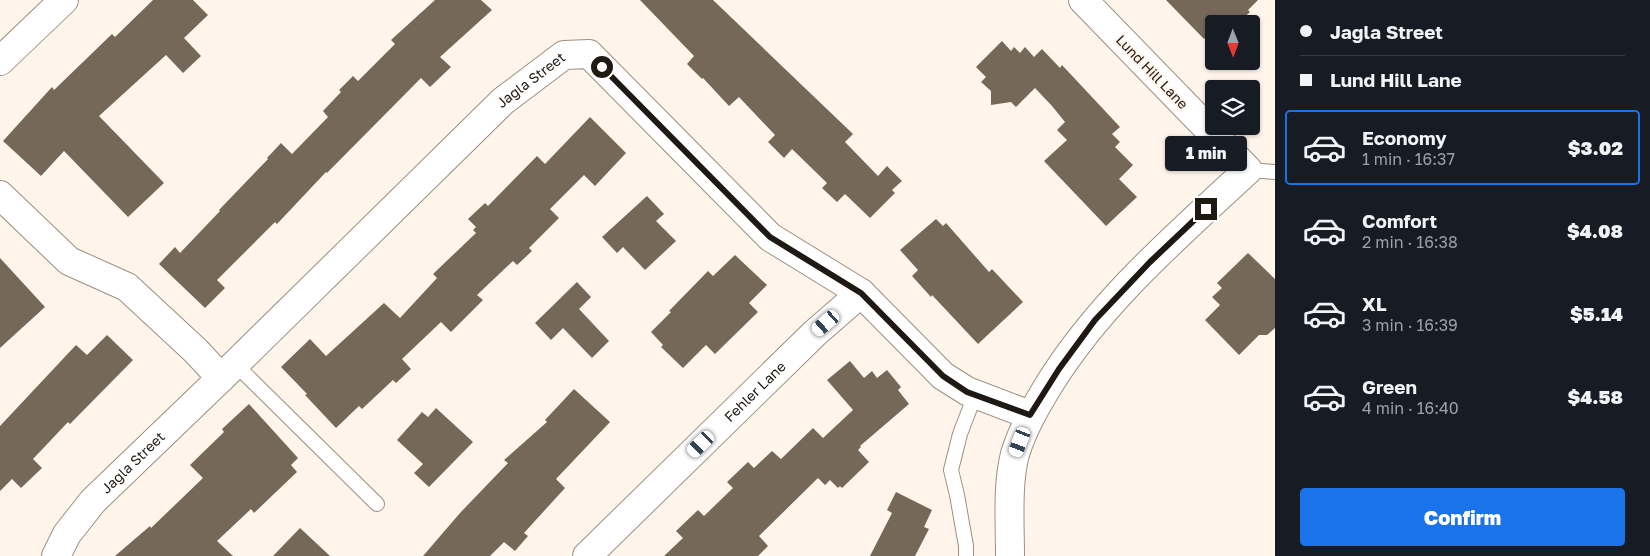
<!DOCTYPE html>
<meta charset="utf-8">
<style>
:root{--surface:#171b24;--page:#20242c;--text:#f1f3f6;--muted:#9ea1a6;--line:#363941;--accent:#1a73e8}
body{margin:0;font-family:"Golos Text",sans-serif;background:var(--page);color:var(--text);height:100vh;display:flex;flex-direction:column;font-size:19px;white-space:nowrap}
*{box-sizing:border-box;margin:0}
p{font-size:16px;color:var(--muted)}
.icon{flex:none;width:28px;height:28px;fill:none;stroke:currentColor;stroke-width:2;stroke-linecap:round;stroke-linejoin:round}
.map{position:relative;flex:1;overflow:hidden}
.side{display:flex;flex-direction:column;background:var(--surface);width:375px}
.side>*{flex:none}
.top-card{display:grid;align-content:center;height:110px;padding:0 25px;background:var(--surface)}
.needle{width:32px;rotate:179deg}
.controls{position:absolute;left:1205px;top:15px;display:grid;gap:10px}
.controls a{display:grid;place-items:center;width:55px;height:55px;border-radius:5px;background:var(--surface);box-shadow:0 1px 4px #0004;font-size:25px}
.end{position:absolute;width:22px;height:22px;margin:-11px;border:6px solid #1f1913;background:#fff;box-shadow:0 0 0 2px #fff}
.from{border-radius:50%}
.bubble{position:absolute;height:35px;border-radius:5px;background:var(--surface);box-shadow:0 1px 4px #0004;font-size:16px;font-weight:800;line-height:35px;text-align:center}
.car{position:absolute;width:15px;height:30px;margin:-15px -8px;border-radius:6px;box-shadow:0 0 4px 1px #0007;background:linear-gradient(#fff 24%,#345 0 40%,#fff 0 76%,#345 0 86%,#fff 0)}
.top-card b{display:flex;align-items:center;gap:18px;height:48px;font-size:19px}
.top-card b+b{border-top:1px solid var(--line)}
.top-card i{width:12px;height:12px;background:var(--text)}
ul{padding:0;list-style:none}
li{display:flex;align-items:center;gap:15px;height:75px;margin:0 10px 8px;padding:0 15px;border:2px solid transparent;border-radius:5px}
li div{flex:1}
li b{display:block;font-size:19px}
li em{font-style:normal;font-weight:800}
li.active{border-color:var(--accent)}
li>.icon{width:45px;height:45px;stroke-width:1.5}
.cta{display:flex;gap:10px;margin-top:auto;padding:10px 25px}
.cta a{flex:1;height:58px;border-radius:5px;background:var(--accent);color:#fff;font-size:20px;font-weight:800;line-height:58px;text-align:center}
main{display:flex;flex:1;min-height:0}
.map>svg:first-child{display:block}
</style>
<main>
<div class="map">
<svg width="1275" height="556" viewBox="0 0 1275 556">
<rect width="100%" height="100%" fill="#fff5eb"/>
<g fill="#766859">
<path d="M153,0H193L208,15L184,38L201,56L183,73L166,55L99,116L164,183L128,217L64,151L41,176L3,141L52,87L54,90L112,34L115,37Z"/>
<path d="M435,0H481L492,10L440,57L451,67L430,87L421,78L327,173L326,172L277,224L275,222L217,280L225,288L205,308L159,264L175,247L180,253L220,211L219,210L268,159L267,158L281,143L292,154L328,117L323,111L341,92L339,90L353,76L358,81L395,44L391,40Z"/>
<path d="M640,0H713L853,134L845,142L878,176L887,166L902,181L892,190L895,193L870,218L845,194L837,202L822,188L827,183L792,149L784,158L768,142L775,135L739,97L729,106L703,78L702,79L687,64L694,56Z"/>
<path d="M1166,0H1258L1248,10L1250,12L1237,24H1214V30L1204,39Z"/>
<path d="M1002,41L1011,51L1014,47L1020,53L1025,47L1034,57L1042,49L1060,68L1062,65L1120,127L1112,134L1120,142L1115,147L1133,165L1119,179L1137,197L1106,226L1044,161L1067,140L1057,130L1065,122L1052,106L1035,88L1016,107L1011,102L991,105V91L981,82L986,77L976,67Z"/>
<path d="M590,117L626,153L595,186L584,175L550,209L559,218L529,248L532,251L517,265L513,261L477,295L483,300L451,332L441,322L402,359L411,369L396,383L393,380L362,409L359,406L336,428L305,395L307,394L281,367L310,339L326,356L384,303L400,318L437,278L433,274L476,233L473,230L476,227L468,219L485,203L488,206L537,156L545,164Z"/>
<path d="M647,196L664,214L656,221L676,241L645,270L623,247L617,253L602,237Z"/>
<path d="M936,219L943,226L946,223L989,272L992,269L1023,302L978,344L932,295L931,297L912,276L918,270L900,250Z"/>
<path d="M1248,253L1275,279V328L1267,335H1259L1239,355L1205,320L1220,305L1212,297L1222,288L1217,283Z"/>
<path d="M735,255L767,285L749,303L758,312L715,354L706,345L683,368L661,347L663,345L651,332L671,312L669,311L708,271L713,276Z"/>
<path d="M0,258L45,307L0,348Z"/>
<path d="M577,282L591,297L579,309L609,341L592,358L563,328L551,340L535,323Z"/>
<path d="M107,335L133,360L70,424L68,422L33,459L42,468L21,488L12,479L0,491V426L76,345L87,355Z"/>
<path d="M850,361L864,378L872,371L877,378L887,370L901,387L898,390L909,404L860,446L861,447L858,450L869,462L842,488L840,486L838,488L830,480L825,485L818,478L759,536L768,546L758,556H664L683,538L676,531L698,510L704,516L733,488L727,482L748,462L754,468L772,451L781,459L813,428L823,438L853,410L827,380Z"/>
<path d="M574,389L610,422L556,479L565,488L524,533L528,536L515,551L504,542L490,556H423L460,513L508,463L504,460L547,422L545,420Z"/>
<path d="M249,404L298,458L291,465L297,472L254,513L251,509L217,541L233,556H115L150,526L151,528L203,478L190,465L224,432L222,429Z"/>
<path d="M436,408L473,442L429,487L414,473L423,464L397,440L422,412L428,417Z"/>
<path d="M896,492L932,510L924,527L929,529L915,556H870L892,513L887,510Z"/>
<path d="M300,528L330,556H273Z"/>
</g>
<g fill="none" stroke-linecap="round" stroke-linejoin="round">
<defs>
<g id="service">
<path d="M1248,170L1275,172"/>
<path d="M235,364L377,504"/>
<path d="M966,556V546L957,495L951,470L960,434L975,395"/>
</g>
<g id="minor">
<path d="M0,61L64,0"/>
<path id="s1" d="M0,195L69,261L127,287L196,351L221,378L503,101L564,55L589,54L770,237L861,293L943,376L967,391L1030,415"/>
<path id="s2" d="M56,556L67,534L93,501L221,378"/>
<path id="s3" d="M587,556L815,333L861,293"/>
<path d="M1010,556C1010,525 1007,484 1015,454C1023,428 1036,406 1050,383C1102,300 1177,236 1248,170L1083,0"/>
</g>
</defs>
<use href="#service" stroke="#9e8f7f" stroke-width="16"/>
<use href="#minor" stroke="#9e8f7f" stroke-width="30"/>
<use href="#service" stroke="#fff" stroke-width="14"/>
<use href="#minor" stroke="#fff" stroke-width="28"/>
</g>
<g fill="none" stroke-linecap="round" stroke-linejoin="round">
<path stroke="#1f1913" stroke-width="6" d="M602,67L770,237L861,293L943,376L967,392L1030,415L1059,369L1095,320L1150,262L1206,209"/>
</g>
<g text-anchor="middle" stroke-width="4" stroke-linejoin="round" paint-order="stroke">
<g font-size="14" fill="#1f1913" stroke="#fff5eb">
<text transform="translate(1152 72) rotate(46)" y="5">Lund Hill Lane</text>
<text dy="5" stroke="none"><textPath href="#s1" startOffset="720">Jagla Street</textPath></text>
<text dy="5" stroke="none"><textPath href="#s3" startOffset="235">Fehler Lane</textPath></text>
<text dy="5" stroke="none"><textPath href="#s2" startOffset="122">Jagla Street</textPath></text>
</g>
</g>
</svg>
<div class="controls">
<a><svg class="needle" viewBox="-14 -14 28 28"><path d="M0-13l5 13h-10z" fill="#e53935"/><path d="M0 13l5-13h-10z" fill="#9ea1a6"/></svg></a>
<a><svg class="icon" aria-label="layers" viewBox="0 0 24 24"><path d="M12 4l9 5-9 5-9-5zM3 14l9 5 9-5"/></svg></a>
</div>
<i class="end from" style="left:602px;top:67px"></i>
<i class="end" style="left:1206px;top:209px"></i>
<div class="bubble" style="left:1165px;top:136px;width:82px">1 min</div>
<i class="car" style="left:826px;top:323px;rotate:229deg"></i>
<i class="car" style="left:1020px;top:442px;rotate:201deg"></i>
<i class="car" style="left:701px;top:444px;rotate:226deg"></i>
</div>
<section class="side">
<div class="top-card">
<b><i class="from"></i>Jagla Street</b>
<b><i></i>Lund Hill Lane</b>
</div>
<ul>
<li class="active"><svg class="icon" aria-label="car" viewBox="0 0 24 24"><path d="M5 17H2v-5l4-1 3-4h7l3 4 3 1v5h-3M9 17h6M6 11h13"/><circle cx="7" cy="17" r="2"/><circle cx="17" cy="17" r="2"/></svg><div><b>Economy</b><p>1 min · 16:37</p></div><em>$3.02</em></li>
<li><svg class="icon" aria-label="car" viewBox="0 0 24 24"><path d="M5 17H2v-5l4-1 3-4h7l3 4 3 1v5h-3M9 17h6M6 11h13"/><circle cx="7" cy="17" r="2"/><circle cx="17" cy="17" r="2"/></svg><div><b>Comfort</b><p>2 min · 16:38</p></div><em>$4.08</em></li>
<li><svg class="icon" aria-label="car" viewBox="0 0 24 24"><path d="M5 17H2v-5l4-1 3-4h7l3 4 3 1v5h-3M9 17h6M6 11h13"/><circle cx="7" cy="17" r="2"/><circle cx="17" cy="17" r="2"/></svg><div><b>XL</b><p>3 min · 16:39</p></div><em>$5.14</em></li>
<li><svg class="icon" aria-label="car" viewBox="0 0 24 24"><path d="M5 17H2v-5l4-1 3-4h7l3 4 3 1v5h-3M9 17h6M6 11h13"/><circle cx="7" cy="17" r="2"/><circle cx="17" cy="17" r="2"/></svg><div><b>Green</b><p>4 min · 16:40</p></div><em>$4.58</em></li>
</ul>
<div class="cta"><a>Confirm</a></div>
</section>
</main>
